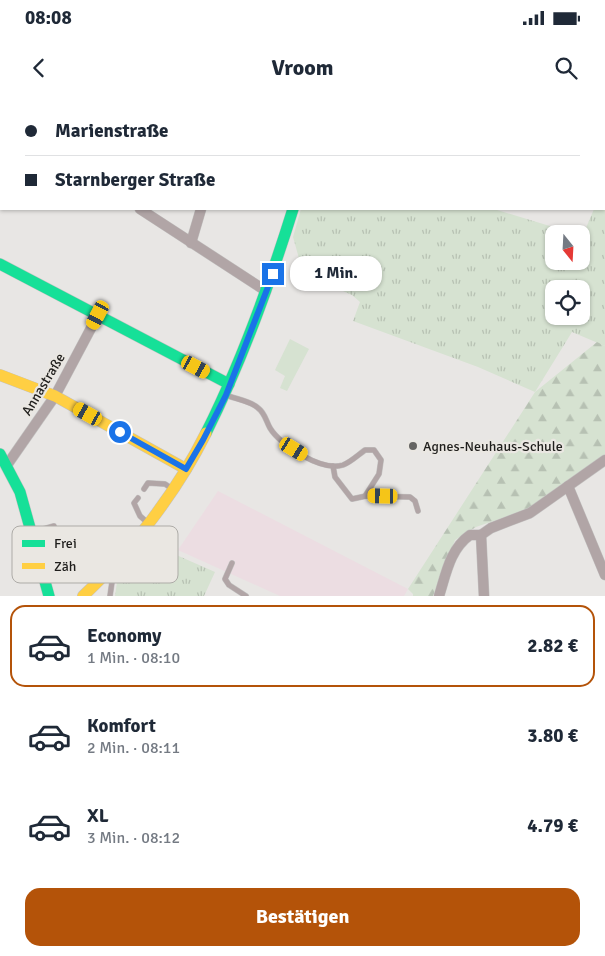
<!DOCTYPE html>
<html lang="de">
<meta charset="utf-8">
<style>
:root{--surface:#fff;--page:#f2f2f3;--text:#1f2937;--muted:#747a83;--line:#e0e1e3;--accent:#b45309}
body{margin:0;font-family:Signika,sans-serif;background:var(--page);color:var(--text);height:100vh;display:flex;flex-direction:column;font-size:19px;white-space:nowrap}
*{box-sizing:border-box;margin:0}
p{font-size:16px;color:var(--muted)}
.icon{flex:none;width:28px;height:28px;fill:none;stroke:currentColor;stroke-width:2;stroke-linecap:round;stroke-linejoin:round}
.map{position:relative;height:496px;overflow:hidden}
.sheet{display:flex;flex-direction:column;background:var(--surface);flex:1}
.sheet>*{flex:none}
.top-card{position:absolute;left:0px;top:0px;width:605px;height:110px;box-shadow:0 1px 4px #0004;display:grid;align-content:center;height:110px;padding:0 25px;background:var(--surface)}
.needle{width:32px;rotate:162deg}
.controls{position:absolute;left:545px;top:125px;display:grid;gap:10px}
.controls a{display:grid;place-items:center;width:45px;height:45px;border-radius:10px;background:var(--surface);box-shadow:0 1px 4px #0004;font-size:25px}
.end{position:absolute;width:22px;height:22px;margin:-11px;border:6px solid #1a73e8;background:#fff;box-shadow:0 0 0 2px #fff}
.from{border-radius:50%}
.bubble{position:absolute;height:35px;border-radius:15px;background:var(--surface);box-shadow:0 1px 4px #0004;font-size:16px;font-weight:700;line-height:35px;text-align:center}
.car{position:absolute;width:15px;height:30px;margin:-15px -8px;border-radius:6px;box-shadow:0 0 4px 1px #0007;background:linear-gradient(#f5c518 24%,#345 0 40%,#f5c518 0 76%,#345 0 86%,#f5c518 0)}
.top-card b{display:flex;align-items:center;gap:18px;height:48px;font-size:19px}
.top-card b+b{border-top:1px solid var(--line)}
.top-card i{width:12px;height:12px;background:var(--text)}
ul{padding:9px 0 0;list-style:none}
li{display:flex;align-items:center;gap:15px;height:82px;margin:0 10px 8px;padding:0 15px;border:2px solid transparent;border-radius:15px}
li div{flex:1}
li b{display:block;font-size:19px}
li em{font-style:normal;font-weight:700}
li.current{border-color:var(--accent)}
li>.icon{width:45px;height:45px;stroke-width:1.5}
.cta{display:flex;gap:10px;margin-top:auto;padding:10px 25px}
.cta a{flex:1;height:58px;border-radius:15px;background:var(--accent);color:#fff;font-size:20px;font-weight:700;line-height:58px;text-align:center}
.status{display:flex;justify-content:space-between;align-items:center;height:35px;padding:0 25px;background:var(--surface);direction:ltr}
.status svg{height:14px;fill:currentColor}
header{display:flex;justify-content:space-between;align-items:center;height:65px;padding:0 25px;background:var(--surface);font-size:22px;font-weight:700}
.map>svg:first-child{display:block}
</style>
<div class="status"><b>08:08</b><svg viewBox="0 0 49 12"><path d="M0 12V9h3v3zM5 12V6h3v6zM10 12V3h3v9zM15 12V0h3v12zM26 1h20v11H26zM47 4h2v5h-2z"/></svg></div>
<header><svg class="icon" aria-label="back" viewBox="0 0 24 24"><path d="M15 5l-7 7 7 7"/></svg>Vroom<svg class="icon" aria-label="search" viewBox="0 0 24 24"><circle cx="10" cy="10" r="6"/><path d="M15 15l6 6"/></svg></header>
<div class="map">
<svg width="605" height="496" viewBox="0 0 605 496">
<defs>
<pattern id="grass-tufts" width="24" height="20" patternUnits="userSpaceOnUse" patternTransform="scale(1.25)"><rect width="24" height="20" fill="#d6e2d1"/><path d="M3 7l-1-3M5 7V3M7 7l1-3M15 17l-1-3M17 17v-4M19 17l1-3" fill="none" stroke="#b7c1b3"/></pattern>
<pattern id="forest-firs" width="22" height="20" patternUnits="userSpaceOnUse" patternTransform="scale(1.25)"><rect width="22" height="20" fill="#d6e2d1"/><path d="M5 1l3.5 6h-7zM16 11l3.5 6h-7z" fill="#b7c1b3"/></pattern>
</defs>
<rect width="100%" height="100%" fill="#e8e6e4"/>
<path fill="#ecdde2" d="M218,391L408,489L404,496H280L178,450Z"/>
<g fill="url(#grass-tufts)" fill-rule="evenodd">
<path d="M605,82V246L572,232L535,292L478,267L353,221L360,202L352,195L320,181L315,170L300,162L293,137L301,109H494L576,134H554V161H581V135H583L594,109H604ZM554,189H581V216H554Z"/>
<path d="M148,440L165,450L215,472L204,496H115L118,475Z"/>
</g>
<path fill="url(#forest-firs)" d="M597,242L605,246V355L528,409L476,427L455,440L433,496H413V494L408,489L535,292Z"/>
<path fill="#d6e2d1" d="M290,239L309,249L287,291L280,288L285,276L275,270Z"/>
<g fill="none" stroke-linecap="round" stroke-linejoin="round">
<defs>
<g id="lane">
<path d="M259,0L263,1"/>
<path d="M226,295C235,299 251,301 258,308C265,313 266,321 270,328C280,345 322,372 343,365C351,362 358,355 365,350H374L381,360L379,374L365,396L410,397L415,401L418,411"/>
<path d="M333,366L335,377L352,399L366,396"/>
<path d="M144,389L148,383L165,384L171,388"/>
<path d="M138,398L134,403L140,416L148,423"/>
<path d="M33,432L54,426"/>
<path d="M232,463L225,479L229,485L246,496"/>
<path d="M109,476L112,482L110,496"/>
</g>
<g id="street">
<path d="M29,1V0"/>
<path d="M136,1V0"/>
<path d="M234,1L235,0"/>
<path d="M0,21L1,22"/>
<path d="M0,56L1,54"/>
<path d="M140,109L266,191"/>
<path d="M191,143L201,109"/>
<path d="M7,365L55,296L98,215"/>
<path d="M568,386L605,475"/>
<path d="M481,435L491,428L530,413L605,360"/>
<path d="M481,435L484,496"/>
<path d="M439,496C446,474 450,449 470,435H481"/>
</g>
<g id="fast">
<path d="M0,164L229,284"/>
<path d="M206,333C242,261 269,186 293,109"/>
<path d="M0,354L20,392L49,496"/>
</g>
<g id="slow">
<path d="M325,0V1"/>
<path d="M0,275L55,296L186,369"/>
<path d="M83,496C130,453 178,390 206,333"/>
</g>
</defs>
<use href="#lane" stroke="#c3c2c1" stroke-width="6"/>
<use href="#street" stroke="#c3c2c1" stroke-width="11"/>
<use href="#fast" stroke="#c3c2c1" stroke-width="12"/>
<use href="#slow" stroke="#c3c2c1" stroke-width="12"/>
<use href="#lane" stroke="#b1a5a6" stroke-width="5"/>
<use href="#street" stroke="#b1a5a6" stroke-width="10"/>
<use href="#fast" stroke="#16e098" stroke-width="11"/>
<use href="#slow" stroke="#ffcf43" stroke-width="11"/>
</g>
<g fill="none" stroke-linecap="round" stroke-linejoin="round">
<path stroke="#1a73e8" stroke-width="6" d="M120,332L186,369L203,340L226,295L273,174"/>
</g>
<circle fill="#656462" stroke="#eae7e2" stroke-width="2" cx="413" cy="346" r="5"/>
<g text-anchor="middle" stroke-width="4.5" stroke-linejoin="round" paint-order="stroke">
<g font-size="14" fill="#1f1e1c" stroke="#eae7e2">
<text transform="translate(43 284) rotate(-59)" y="5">Annastraße</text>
</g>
<g font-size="14" fill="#1f1e1c" stroke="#eae7e2" text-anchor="start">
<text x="423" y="351">Agnes-Neuhaus-Schule</text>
</g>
</g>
<rect x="12" y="426" width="166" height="57" rx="8" fill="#eae7e2" stroke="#adaba7" stroke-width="1"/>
<rect x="22" y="440" width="23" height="7" fill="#16e098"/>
<rect x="22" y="463" width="23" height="6" fill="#ffcf43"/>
<g font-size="14" fill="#1f1e1c">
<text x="54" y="448">Frei</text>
<text x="54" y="471">Zäh</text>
</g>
</svg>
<div class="controls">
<a><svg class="needle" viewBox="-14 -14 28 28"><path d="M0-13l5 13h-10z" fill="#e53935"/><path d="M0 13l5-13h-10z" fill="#747a83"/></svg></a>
<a><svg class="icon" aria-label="locate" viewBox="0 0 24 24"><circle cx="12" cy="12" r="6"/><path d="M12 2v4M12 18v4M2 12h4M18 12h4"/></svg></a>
</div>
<i class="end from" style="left:120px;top:332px"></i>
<i class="end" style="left:273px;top:174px"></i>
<div class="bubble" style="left:290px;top:156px;width:92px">1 Min.</div>
<i class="car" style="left:98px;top:215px;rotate:208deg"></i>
<i class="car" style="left:196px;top:267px;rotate:118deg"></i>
<i class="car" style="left:88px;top:314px;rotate:299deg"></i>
<i class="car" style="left:294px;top:349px;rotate:121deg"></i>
<i class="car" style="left:383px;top:396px;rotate:271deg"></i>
<div class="top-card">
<b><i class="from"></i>Marienstraße</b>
<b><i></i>Starnberger Straße</b>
</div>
</div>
<section class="sheet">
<ul>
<li class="current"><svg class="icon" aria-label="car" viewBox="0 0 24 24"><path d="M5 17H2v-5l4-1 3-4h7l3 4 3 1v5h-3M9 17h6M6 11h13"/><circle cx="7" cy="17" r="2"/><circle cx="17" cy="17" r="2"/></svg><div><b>Economy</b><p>1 Min. · 08:10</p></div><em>2.82 €</em></li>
<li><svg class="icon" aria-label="car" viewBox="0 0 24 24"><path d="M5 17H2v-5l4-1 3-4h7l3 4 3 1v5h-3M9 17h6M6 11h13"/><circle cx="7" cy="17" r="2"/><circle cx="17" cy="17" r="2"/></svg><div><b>Komfort</b><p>2 Min. · 08:11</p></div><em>3.80 €</em></li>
<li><svg class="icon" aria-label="car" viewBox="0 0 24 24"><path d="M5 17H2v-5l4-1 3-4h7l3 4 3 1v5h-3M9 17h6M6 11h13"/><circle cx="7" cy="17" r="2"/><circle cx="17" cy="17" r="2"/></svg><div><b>XL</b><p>3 Min. · 08:12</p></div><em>4.79 €</em></li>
</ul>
<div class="cta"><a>Bestätigen</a></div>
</section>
